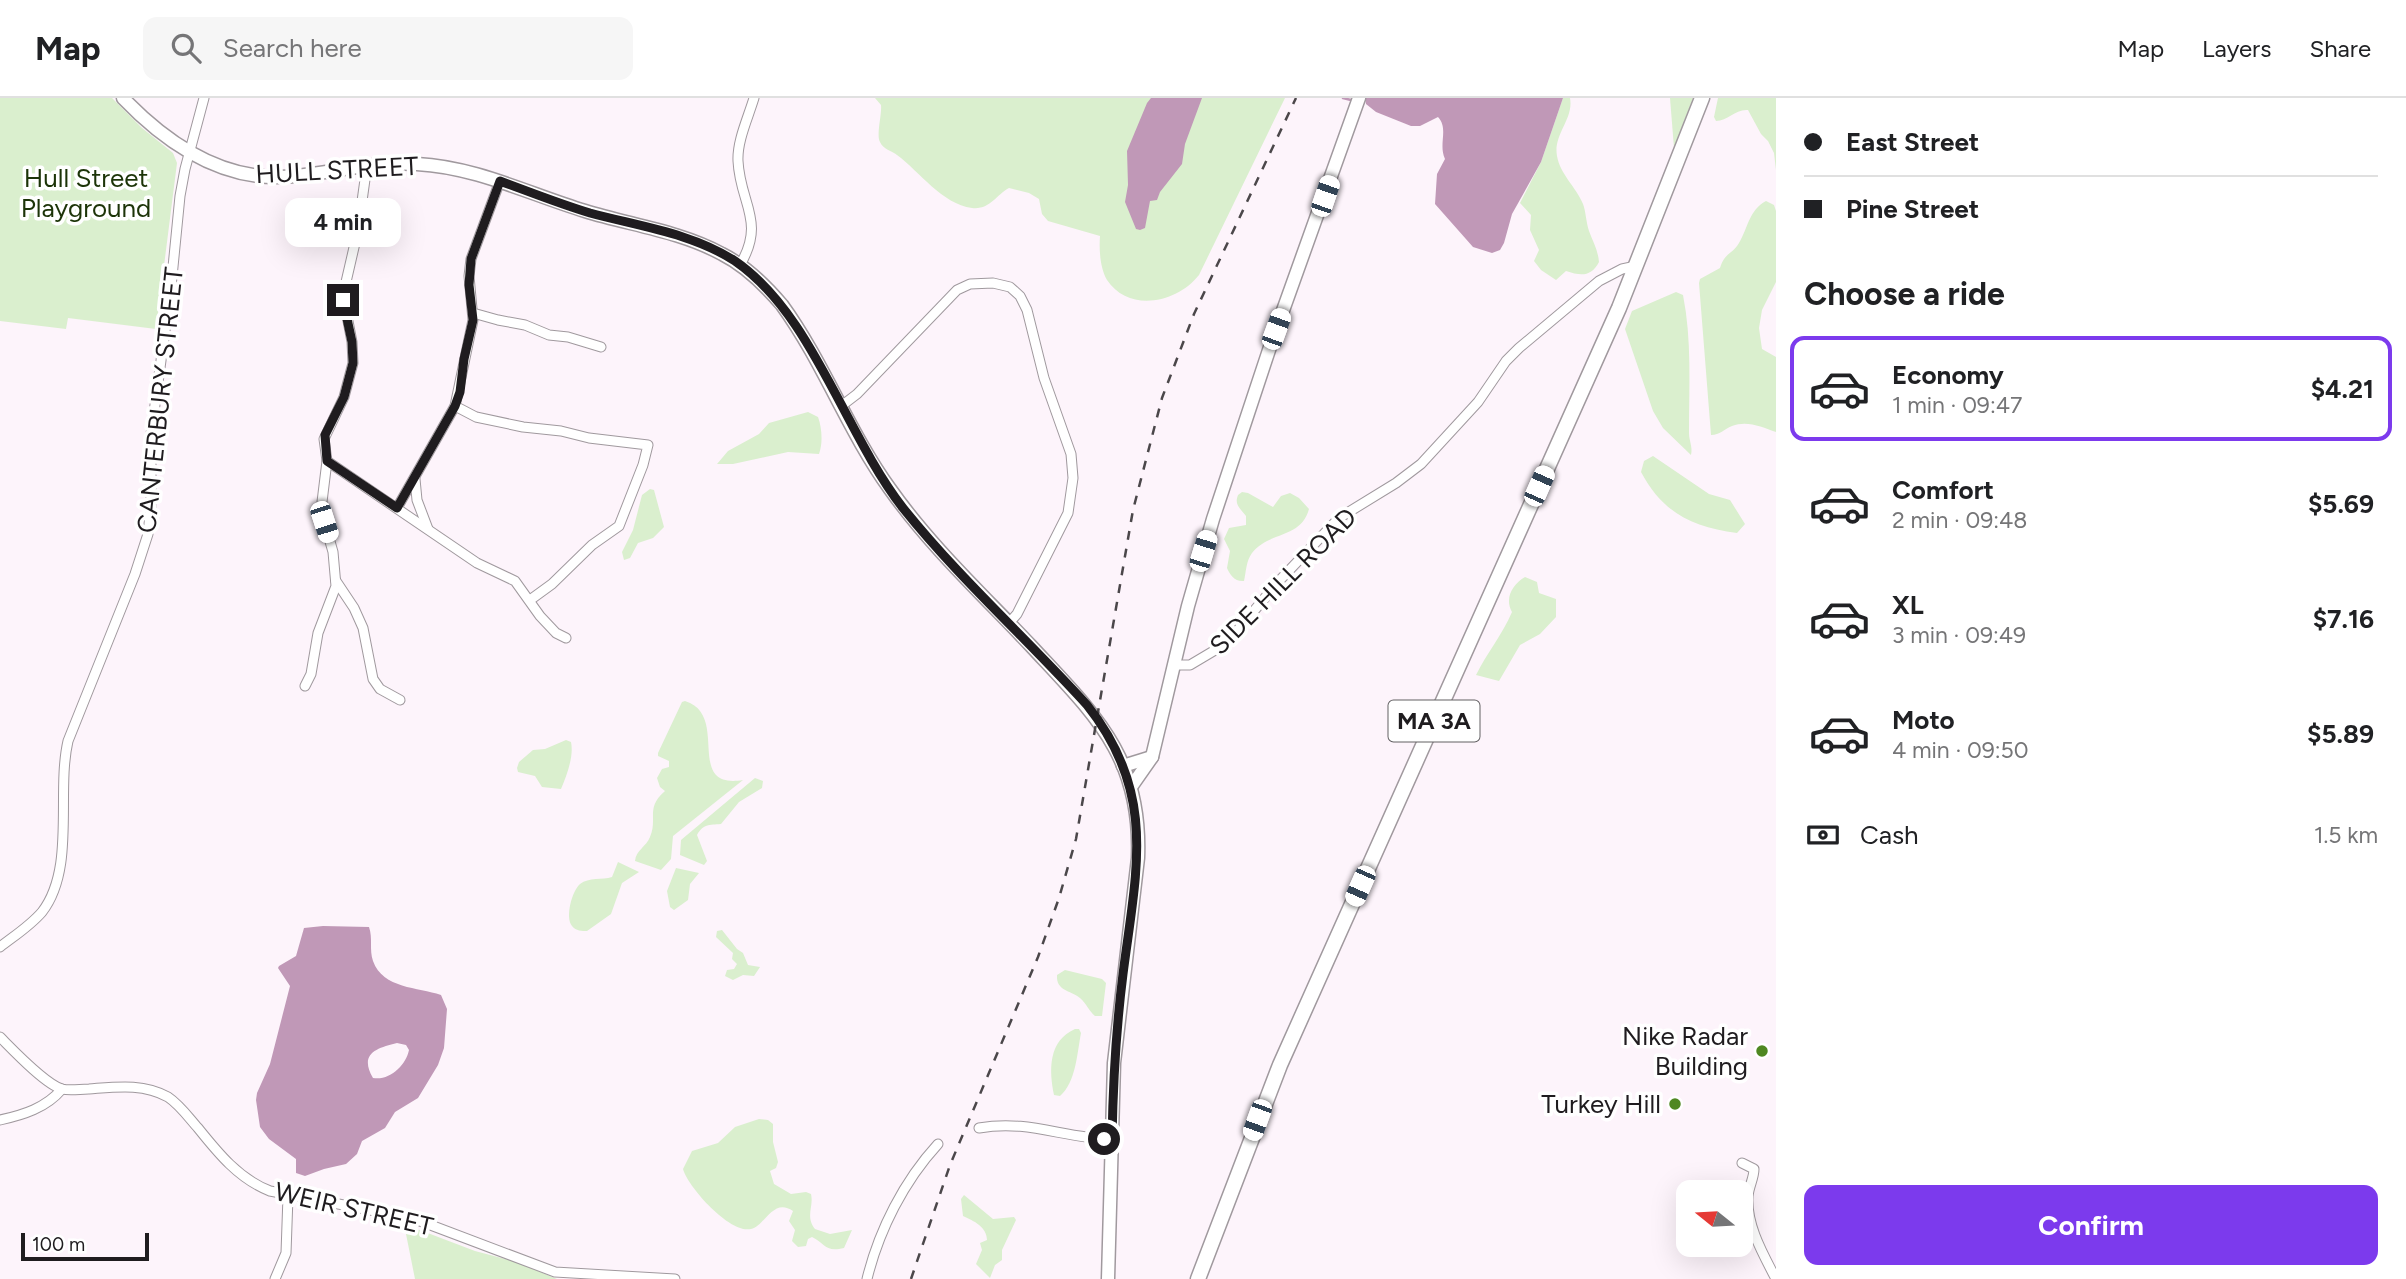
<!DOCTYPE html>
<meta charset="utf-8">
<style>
:root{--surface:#fff;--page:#f6f6f6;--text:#202124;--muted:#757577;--line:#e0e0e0;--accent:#7c3aed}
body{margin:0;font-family:Figtree,sans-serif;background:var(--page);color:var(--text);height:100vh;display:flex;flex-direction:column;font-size:26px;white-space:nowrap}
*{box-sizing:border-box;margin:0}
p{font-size:23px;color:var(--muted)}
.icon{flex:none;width:38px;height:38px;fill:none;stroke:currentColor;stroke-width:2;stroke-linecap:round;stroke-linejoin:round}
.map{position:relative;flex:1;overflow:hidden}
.panel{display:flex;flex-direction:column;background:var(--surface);width:630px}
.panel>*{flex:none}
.top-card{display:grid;align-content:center;height:154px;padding:0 28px;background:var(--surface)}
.needle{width:46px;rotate:288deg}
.buttons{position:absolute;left:1676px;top:1082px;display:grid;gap:14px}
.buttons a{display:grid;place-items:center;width:77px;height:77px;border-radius:14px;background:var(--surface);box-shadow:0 7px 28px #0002;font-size:35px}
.scale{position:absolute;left:21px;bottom:18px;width:128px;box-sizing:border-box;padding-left:7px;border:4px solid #1f1c1f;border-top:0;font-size:19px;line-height:24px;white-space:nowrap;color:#1f1c1f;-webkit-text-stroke:5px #fff;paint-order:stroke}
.end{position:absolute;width:32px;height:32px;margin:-16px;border:9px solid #1f1c1f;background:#fff;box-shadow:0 0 0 4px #fff}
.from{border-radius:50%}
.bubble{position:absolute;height:49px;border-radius:14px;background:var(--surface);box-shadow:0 7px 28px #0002;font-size:23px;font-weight:700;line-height:49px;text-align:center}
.car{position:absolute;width:21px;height:42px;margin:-21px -10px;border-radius:9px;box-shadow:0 0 5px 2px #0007;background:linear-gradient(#fff 24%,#345 0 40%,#fff 0 76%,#345 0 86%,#fff 0)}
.top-card b{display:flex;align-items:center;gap:24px;height:66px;font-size:26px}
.top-card b+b{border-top:2px solid var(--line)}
.top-card i{width:18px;height:18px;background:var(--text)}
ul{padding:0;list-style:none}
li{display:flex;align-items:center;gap:21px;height:105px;margin:0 14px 10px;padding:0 14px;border:4px solid transparent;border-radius:14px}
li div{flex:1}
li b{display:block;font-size:26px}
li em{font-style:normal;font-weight:700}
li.on{border-color:var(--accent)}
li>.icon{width:63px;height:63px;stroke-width:1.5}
h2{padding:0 28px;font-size:32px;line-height:84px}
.pay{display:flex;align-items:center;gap:18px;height:77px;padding:0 28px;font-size:26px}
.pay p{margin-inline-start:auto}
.action{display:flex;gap:14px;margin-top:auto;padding:14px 28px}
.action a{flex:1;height:80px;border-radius:14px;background:var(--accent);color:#fff;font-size:28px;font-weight:700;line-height:80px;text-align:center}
header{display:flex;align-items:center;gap:42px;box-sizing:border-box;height:98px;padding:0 35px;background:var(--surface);border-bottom:2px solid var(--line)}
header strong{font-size:33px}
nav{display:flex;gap:38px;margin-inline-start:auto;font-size:24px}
.search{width:490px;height:63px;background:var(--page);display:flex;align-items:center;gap:18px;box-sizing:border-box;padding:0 24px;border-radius:14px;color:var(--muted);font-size:26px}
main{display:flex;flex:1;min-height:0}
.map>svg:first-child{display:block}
</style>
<header>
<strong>Map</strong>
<div class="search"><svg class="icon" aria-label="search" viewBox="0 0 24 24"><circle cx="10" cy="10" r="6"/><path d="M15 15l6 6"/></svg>Search here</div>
<nav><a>Map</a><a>Layers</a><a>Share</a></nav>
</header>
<main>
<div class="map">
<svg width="1776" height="1181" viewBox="0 0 1776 1181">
<rect width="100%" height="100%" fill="#fdf4fb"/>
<g fill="#daefce">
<path d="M0,0H112L142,30L173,55L177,65L156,231L68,220L66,231L0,223Z"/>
<path d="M875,0H1285L1199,177C1177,205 1129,215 1107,182C1100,170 1099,152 1100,138L1048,123L1042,116L1039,101L1029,95L1009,90C996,97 990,112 972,110C942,106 920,74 897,57C892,53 883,51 880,44C876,37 882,17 881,7Z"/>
<path d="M1563,0H1570C1574,21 1553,36 1557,58C1560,76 1576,89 1583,106C1586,114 1586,124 1589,133C1593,144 1598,152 1599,164C1591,179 1581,178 1566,173L1556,182L1541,172L1534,163L1539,152L1530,132L1531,117L1520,105L1541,64Z"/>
<path d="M1670,0H1693L1674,50Z"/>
<path d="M1718,0H1776V72L1774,55L1768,43L1761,36L1748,12C1735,11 1728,23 1716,23L1714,19Z"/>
<path d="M1766,103L1774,107L1776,113V184L1762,212L1759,230L1762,251L1776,259V334C1762,329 1747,322 1732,328C1724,331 1720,337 1711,337L1699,185L1700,181L1720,170C1725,154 1732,157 1739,145C1748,130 1749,112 1766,103Z"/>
<path d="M1676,194L1683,197C1692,242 1689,289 1689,335C1689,343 1693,349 1691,357L1663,330L1653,313L1625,231L1632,213Z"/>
<path d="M808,314L818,319C822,330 823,345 819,356L788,354L733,366H717L728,353L759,336L769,325Z"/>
<path d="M1653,358L1709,396L1730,402L1745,426L1737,435C1692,429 1663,415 1641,374L1644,363Z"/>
<path d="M650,391L654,392L664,429L653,440L638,445L630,460L624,462L622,454L633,432L642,397Z"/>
<path d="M1242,394L1248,395L1273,409L1281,398L1290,395L1299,400L1309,411C1301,441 1269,433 1252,455C1246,463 1246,474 1244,483C1235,484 1230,477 1227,470L1230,453L1224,441L1229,430L1246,427V418C1240,410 1234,407 1238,397Z"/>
<path d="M1525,479L1537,484L1539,495L1556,501V519L1540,536L1520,547L1499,583L1476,577C1487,555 1502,537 1512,514C1504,500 1513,486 1525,479Z"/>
<path d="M685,603C731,617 683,692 743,682L673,738L671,761L661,772L635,763C636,752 646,749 650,739C658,721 645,710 665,693L660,689L657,680L662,671L669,669V663L658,658V655L682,604Z"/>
<path d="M566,642L571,644C574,658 567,677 561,691L542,689L535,678L518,674L517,670L519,664L533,652L545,651Z"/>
<path d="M755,680L763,683L762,690L739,704L721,726C709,727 703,726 697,737L707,763L704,767L680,757L681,742Z"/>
<path d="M618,764L639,774L622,785L611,816L587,833C582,833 576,833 572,828C565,819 572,793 580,786C589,779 602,782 612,779Z"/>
<path d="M676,770L699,775L690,786L688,802L674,812L670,809L667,793Z"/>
<path d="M722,832L737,851L743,855L748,867L760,869L754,878L743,877L733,882L725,878L727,872L734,871L737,866L732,861L733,855L716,839L717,833Z"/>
<path d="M1065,872L1102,881L1106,885L1102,918H1095C1089,913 1086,905 1080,900C1070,892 1056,893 1057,877Z"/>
<path d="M1075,931H1079L1081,935C1077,956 1076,984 1060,998L1054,997C1049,972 1048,943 1075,931Z"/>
<path d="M759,1021L768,1022L773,1026V1044L778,1064L776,1070L770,1073L774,1086L791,1096L806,1094L811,1096C814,1109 805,1118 815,1131L830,1136L852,1132L844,1150C825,1155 825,1145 812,1139L808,1141L806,1148L798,1149L792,1143L795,1132L789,1123L793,1113C773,1099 765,1128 751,1131C730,1136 688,1089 683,1071L692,1053L718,1045L735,1029Z"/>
<path d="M964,1097L993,1121L1014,1119L1016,1122L1002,1152V1162L995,1167L990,1180L976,1166L982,1152L980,1145L987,1142C987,1129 974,1123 963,1118L961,1101Z"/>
<path d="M404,1126L475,1153L517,1164L557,1181H415Z"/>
</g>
<g fill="#c098b7" fill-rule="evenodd">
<path d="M1202,0L1185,46L1182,66L1160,94L1157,102L1150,103L1145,130L1140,132L1136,131L1125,104L1128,87L1127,53L1147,5L1151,0Z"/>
<path d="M1365,0H1563L1541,64L1512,116L1504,145L1500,152L1492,155L1473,149L1435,106L1437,76L1445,61C1438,46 1449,31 1438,19L1420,28H1411L1376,14L1366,6Z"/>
<path d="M323,828L369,829C373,840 369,852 373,863C383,891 418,889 441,897L447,911L444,950L438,967L418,1000L395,1014L385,1030L362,1043L357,1056L346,1066L324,1071L305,1078L296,1075V1061L269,1041L260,1029L256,1002L257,995L270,966L290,888L278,870L279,868L296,858L304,830ZM397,945L406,947L409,952C406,967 390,983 373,980C359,956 376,950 397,945Z"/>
</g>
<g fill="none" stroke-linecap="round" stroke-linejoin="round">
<path stroke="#c098b7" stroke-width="2.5" d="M1343,0L1351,2"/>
<defs>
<g id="street">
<path d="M740,167C766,123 740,106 738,63C737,43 748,20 754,0"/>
<path d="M473,215L498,222L525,227L549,237L568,239L601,249"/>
<path d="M455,308L476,319L523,329L561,333L589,340L648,347L643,367L619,428L592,447L552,486L530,502"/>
<path d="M840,309L857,296L957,192L970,186L993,185L1010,189L1020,198L1027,212L1044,280L1071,356L1073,380L1068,415L1017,516L1009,525"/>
<path d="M327,363L477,465L515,483L540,518L556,535L566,540"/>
<path d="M415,381L417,402L428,431"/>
<path d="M397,410L455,308L473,222L469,178L471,161L500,83"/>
<path d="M336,483L354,510L363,530L373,581L380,591L400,602"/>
<path d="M1174,567H1190L1227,545L1279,483L1339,420L1396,385L1421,366L1478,304L1506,263L1519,250L1599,183L1622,171L1636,168"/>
<path d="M305,588L311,576L318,535L336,488L333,454L321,412L327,363L324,341L344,299L353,265L352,244L343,197L358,132L367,67"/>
<path d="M0,849C14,838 30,828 42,814C76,770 56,695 68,643L135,476L148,436L151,406V336L171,189L180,98L185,71L204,0"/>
<path d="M0,939C13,952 45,986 62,991C70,993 80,991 89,991C116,989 143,985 168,999C180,1007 189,1020 198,1030C218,1055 239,1081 270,1093L412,1120L555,1174L675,1181"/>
<path d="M0,1022C23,1017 46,1010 62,991"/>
<path d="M979,1030C1030,1021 1064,1041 1112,1041"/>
<path d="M1742,1065L1754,1071C1754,1080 1749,1088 1748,1098C1746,1127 1763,1156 1776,1181"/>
<path d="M275,1181L286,1155L288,1098"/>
<path d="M867,1181C879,1132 904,1083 938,1046"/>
</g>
<g id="secondary">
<path d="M123,0C169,48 226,86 295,78C336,74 375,63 417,66C476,69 529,96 585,113C630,127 680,133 722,156C746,168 765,187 782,207C824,265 848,333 890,391C931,449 984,498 1032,549C1095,617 1142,659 1138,760L1114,965L1108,1181"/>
<path d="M1123,668L1152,659"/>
<path d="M1131,689L1152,659L1188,508L1213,421L1271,246L1359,0"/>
</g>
<path id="primary" d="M1198,1181L1280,967L1619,210L1702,0"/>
</defs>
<use href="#street" stroke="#a0999e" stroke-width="11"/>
<use href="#secondary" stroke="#a0999e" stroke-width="15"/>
<use href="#primary" stroke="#a0999e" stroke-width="17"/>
<use href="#street" stroke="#fff" stroke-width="9"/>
<use href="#secondary" stroke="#fff" stroke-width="12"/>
<use href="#primary" stroke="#fff" stroke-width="14"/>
<path stroke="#4b474a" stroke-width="2.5" stroke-dasharray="9 9" stroke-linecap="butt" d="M911,1181L950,1067L1038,859L1059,800L1076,741L1133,412L1162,300L1194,216L1296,0"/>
</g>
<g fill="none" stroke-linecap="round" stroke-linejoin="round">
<path stroke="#1f1c1f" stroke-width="9" d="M343,202L352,244L353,265L344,299L325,337L327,363L397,410L455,308L460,294L464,261L473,222L469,187L471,161L500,83C530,94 560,106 590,115C638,128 692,135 735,163C813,217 844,334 903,410C959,480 1027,541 1087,607C1158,696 1136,773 1123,876C1116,931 1113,986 1112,1041H1104"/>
</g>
<g fill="#4f8721" stroke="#fff" stroke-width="2.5">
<circle cx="1762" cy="953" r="7"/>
<circle cx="1675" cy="1006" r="7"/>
</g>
<g text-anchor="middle" stroke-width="7" stroke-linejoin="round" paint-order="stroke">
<rect fill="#fff" stroke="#626062" stroke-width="2" x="1388.5" y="602.5" width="91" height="41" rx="5"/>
<g font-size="24" font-weight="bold" fill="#1f1c1f">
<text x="1434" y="631">MA 3A</text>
</g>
<g font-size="26" fill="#1f1c1f" stroke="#fff">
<text transform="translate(337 72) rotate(-3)" y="9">HULL STREET</text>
<text transform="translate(160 302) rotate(-84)" y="9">CANTERBURY STREET</text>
<text transform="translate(1283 483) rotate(-45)" y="9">SIDE HILL ROAD</text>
<text transform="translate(354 1111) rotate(13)" y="9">WEIR STREET</text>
</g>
<g font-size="26" fill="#1c3408" stroke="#fff">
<text x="86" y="89">Hull Street<tspan x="86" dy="30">Playground</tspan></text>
</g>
<g font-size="26" fill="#1f1c1f" stroke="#fff" text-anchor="end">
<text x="1748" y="947">Nike Radar<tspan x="1748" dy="30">Building</tspan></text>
<text x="1661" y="1015">Turkey Hill</text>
</g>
</g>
</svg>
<div class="buttons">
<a><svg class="needle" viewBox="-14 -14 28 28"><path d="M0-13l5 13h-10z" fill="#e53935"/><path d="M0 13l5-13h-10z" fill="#757577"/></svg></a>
</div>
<div class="scale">100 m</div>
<i class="end from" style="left:1104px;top:1041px"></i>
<i class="end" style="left:343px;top:202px"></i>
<div class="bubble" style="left:285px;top:100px;width:116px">4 min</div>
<i class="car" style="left:1325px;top:98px;rotate:19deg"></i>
<i class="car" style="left:1276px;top:231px;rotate:20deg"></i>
<i class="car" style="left:1539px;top:388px;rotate:24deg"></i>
<i class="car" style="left:324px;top:424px;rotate:162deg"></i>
<i class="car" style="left:1203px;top:453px;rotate:17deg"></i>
<i class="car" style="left:1360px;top:788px;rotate:204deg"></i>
<i class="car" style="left:1257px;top:1022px;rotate:200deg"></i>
</div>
<section class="panel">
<div class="top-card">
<b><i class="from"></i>East Street</b>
<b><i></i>Pine Street</b>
</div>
<h2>Choose a ride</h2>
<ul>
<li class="on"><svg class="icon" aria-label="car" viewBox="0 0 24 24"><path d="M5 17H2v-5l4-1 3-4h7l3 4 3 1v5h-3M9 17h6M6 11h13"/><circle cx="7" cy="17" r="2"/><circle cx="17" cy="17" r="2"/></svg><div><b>Economy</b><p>1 min · 09:47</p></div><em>$4.21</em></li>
<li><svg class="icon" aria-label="car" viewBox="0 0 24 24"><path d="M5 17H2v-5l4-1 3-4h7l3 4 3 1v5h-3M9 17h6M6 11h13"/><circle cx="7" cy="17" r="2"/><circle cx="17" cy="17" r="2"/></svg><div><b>Comfort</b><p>2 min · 09:48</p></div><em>$5.69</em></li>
<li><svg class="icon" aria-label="car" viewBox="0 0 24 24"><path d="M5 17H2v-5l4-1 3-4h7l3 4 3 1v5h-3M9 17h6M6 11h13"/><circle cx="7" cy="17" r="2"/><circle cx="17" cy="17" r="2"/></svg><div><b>XL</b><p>3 min · 09:49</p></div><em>$7.16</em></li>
<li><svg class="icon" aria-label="car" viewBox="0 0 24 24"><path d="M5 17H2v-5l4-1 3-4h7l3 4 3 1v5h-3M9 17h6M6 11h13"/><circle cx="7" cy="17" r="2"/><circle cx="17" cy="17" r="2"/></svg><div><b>Moto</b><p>4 min · 09:50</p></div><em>$5.89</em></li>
</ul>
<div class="pay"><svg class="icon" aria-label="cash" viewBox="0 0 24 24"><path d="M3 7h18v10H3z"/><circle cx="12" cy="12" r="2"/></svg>Cash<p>1.5 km</p></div>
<div class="action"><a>Confirm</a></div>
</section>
</main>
